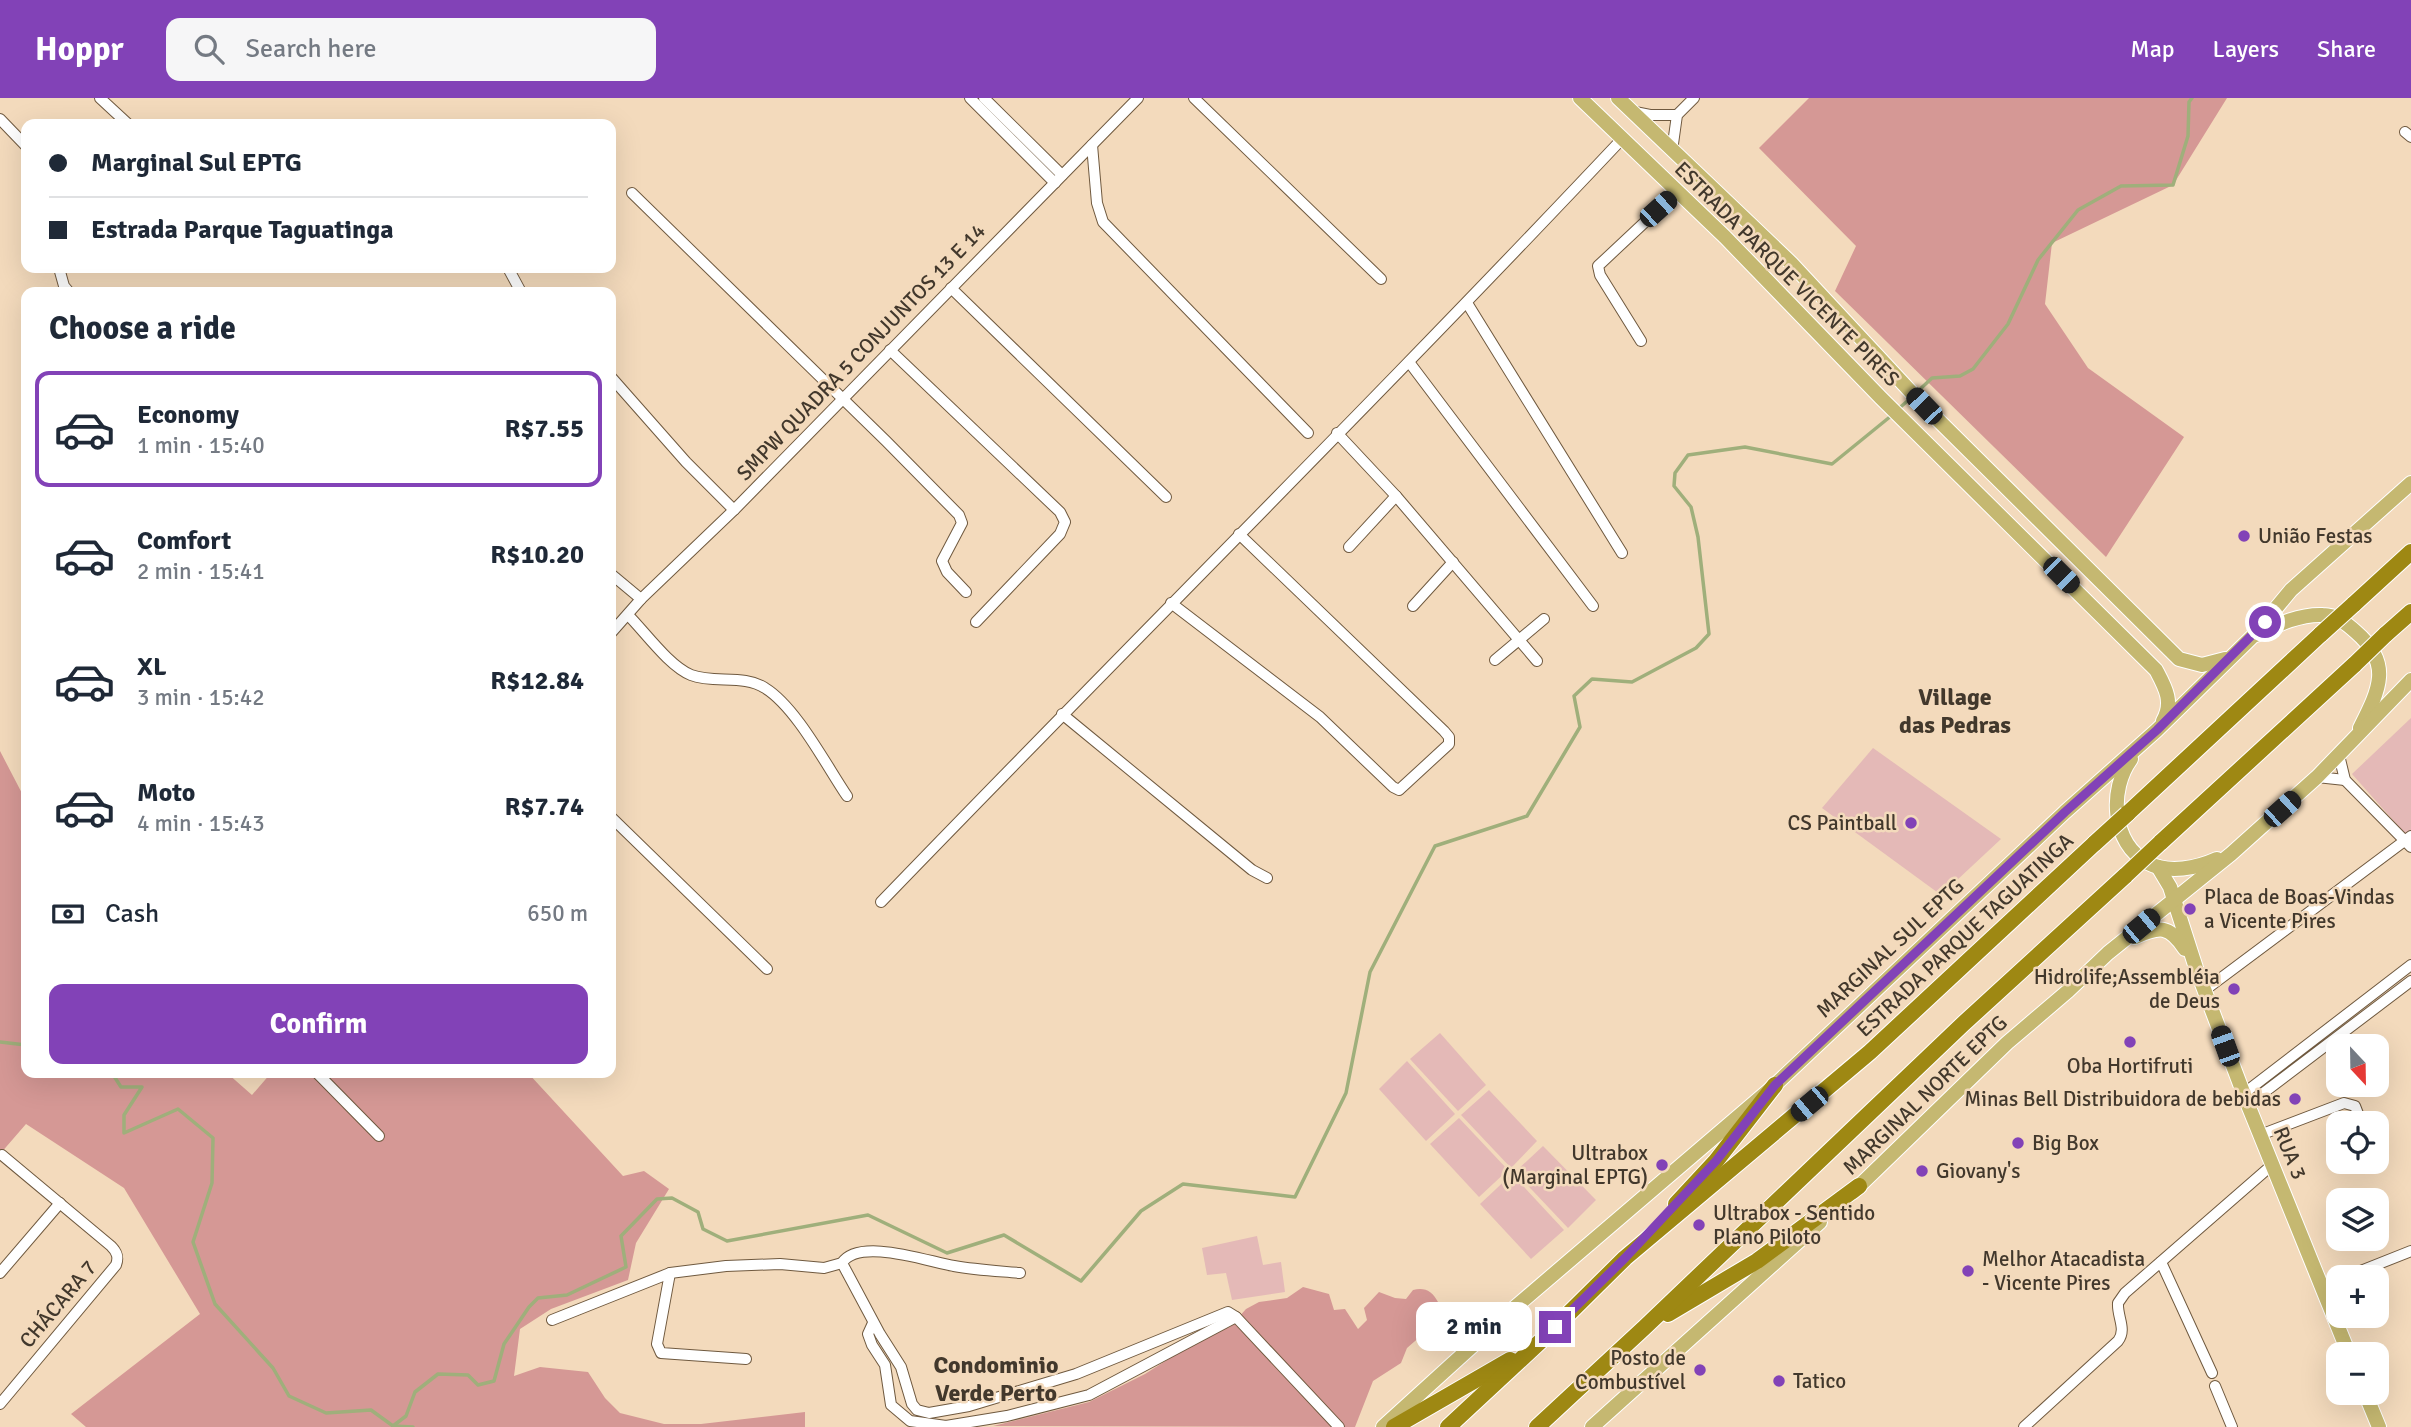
<!DOCTYPE html>
<meta charset="utf-8">
<style>
:root{--surface:#fff;--page:#f6f6f7;--text:#1f2937;--muted:#747a83;--line:#e0e1e3;--accent:#8242b7}
body{margin:0;font-family:Signika,sans-serif;background:var(--page);color:var(--text);height:100vh;display:flex;flex-direction:column;font-size:26px;white-space:nowrap}
*{box-sizing:border-box;margin:0}
p{font-size:23px;color:var(--muted)}
.icon{flex:none;width:38px;height:38px;fill:none;stroke:currentColor;stroke-width:2;stroke-linecap:round;stroke-linejoin:round}
.map{position:relative;flex:1;overflow:hidden}
.drawer{position:absolute;left:21px;top:189px;width:595px;height:791px;display:flex;flex-direction:column;background:var(--surface);border-radius:14px;box-shadow:0 7px 28px #0002}
.drawer>*{flex:none}
.top-card{position:absolute;left:21px;top:21px;width:595px;height:154px;border-radius:14px;box-shadow:0 7px 28px #0002;display:grid;align-content:center;height:154px;padding:0 28px;background:var(--surface)}
.needle{width:46px;rotate:158deg}
.buttons{position:absolute;left:2326px;top:936px;display:grid;gap:14px}
.buttons a{display:grid;place-items:center;width:63px;height:63px;border-radius:14px;background:var(--surface);box-shadow:0 7px 28px #0002;font-size:35px}
.end{position:absolute;width:32px;height:32px;margin:-16px;border:9px solid #8242b7;background:#fff;box-shadow:0 0 0 4px #fff}
.from{border-radius:50%}
.bubble{position:absolute;height:49px;border-radius:14px;background:var(--surface);box-shadow:0 7px 28px #0002;font-size:23px;font-weight:800;line-height:49px;text-align:center}
.car{position:absolute;width:21px;height:42px;margin:-21px -10px;border-radius:9px;box-shadow:0 0 5px 2px #0007;background:linear-gradient(#222 24%,#8ab4d8 0 40%,#222 0 76%,#8ab4d8 0 86%,#222 0)}
.top-card b{display:flex;align-items:center;gap:24px;height:66px;font-size:26px}
.top-card b+b{border-top:2px solid var(--line)}
.top-card i{width:18px;height:18px;background:var(--text)}
ul{padding:0;list-style:none}
li{display:flex;align-items:center;gap:21px;height:116px;margin:0 14px 10px;padding:0 14px;border:4px solid transparent;border-radius:14px}
li div{flex:1}
li b{display:block;font-size:26px}
li em{font-style:normal;font-weight:800}
li.current{border-color:var(--accent)}
li>.icon{width:63px;height:63px;stroke-width:1.5}
h2{padding:0 28px;font-size:32px;line-height:84px}
.pay{display:flex;align-items:center;gap:18px;height:77px;padding:0 28px;font-size:26px}
.pay p{margin-inline-start:auto}
.action{display:flex;gap:14px;margin-top:auto;padding:14px 28px}
.action a{flex:1;height:80px;border-radius:14px;background:var(--accent);color:#fff;font-size:28px;font-weight:800;line-height:80px;text-align:center}
header{display:flex;align-items:center;gap:42px;box-sizing:border-box;height:98px;padding:0 35px;background:var(--accent);color:#fff}
header strong{font-size:33px}
nav{display:flex;gap:38px;margin-inline-start:auto;font-size:24px}
.search{width:490px;height:63px;background:var(--page);display:flex;align-items:center;gap:18px;box-sizing:border-box;padding:0 24px;border-radius:14px;color:var(--muted);font-size:26px}
.map>svg:first-child{display:block}
</style>
<header>
<strong>Hoppr</strong>
<div class="search"><svg class="icon" aria-label="search" viewBox="0 0 24 24"><circle cx="10" cy="10" r="6"/><path d="M15 15l6 6"/></svg>Search here</div>
<nav><a>Map</a><a>Layers</a><a>Share</a></nav>
</header>
<div class="map">
<svg width="2411" height="1329" viewBox="0 0 2411 1329">
<rect width="100%" height="100%" fill="#f3dabc"/>
<g fill="#e4b9b7">
<path d="M2411,620V736L2408,739L2352,676Z"/>
<path d="M1873,650L2001,741L1941,797L1822,710Z"/>
<path d="M1440,935L1486,987L1458,1013L1410,961Z"/>
<path d="M1407,963L1455,1016L1426,1043L1379,991Z"/>
<path d="M1489,992L1537,1043L1511,1070L1461,1017Z"/>
<path d="M1459,1020L1508,1072L1479,1099L1430,1046Z"/>
<path d="M1543,1048L1596,1102L1568,1130L1515,1074Z"/>
<path d="M1512,1076L1564,1132L1531,1161L1480,1106Z"/>
<path d="M1257,1138L1263,1167L1281,1164L1285,1194L1232,1202L1226,1175L1207,1177L1202,1150Z"/>
</g>
<g fill="#d59895">
<path d="M1809,0H2227L2173,87L2052,145L2045,206L2088,270L2184,339L2106,459L1835,193L1856,148L1759,50Z"/>
<path d="M0,653L26,703V975H227L252,997L271,975H528L623,1078L644,1073L669,1091L636,1145L628,1182L551,1211L520,1231L514,1278L540,1269L588,1274L605,1300L620,1315L664,1326H701L805,1314V1329H86L71,1316L200,1216L124,1090L26,1026L0,1056Z"/>
<path d="M1303,1189L1329,1196L1334,1212L1345,1211L1358,1231L1367,1222L1364,1210L1379,1194L1395,1200L1406,1201L1413,1192C1425,1189 1432,1193 1438,1204L1432,1215L1437,1224L1407,1250L1401,1265L1373,1283L1355,1329L993,1328L1089,1304L1145,1276L1211,1234L1230,1229L1246,1211L1259,1204L1287,1200Z"/>
</g>
<g fill="none" stroke-linecap="round" stroke-linejoin="round">
<g stroke="#9faf7b" stroke-width="3.5">
<path d="M1917,294L1932,280L1960,278L1973,271L2008,226L2038,162L2078,112L2121,88L2173,87L2188,38L2189,4L2192,0"/>
<path d="M1897,312L1912,299"/>
<path d="M0,944L26,947"/>
<path d="M112,975L121,989H142L124,1017V1035L178,1011L213,1040L212,1085L193,1144L215,1206L273,1270L289,1298L326,1315L371,1312L393,1328L413,1329"/>
<path d="M393,1328L406,1318L415,1294L438,1276L468,1277L478,1287L494,1283L504,1246L529,1209L538,1200L567,1197L626,1169L621,1138L657,1101L672,1100L698,1114L703,1131L727,1143L868,1117L947,1155L1004,1137L1081,1183L1141,1113L1183,1086L1295,1099L1346,995L1370,874L1435,748L1527,718L1580,629L1574,598L1592,581L1632,584L1696,550L1709,536L1698,439L1691,409L1674,388L1675,375L1688,357L1745,349L1832,366L1891,318"/>
</g>
<defs>
<g id="minor">
<path d="M100,0L128,26"/>
<path d="M970,0L1055,85"/>
<path d="M984,0L1062,77"/>
<path d="M1194,0L1381,181"/>
<path d="M1635,14L1650,17H1677"/>
<path d="M0,21L26,48"/>
<path d="M2405,34L2411,39"/>
<path d="M1092,47L1097,105L1103,124L1308,335"/>
<path d="M1672,53L1677,17L1694,0"/>
<path d="M632,95L886,343L959,417L962,425L942,463L947,474L966,494"/>
<path d="M59,170L64,188L69,194"/>
<path d="M508,170L521,194"/>
<path d="M951,190L1166,399"/>
<path d="M1467,205L1622,455"/>
<path d="M1641,243L1600,177L1598,168L1677,94"/>
<path d="M890,252L1060,414L1065,424L1060,436L976,524"/>
<path d="M1409,264L1593,508"/>
<path d="M611,279L686,364L734,412"/>
<path d="M1337,335L1396,398L1537,563"/>
<path d="M1349,449L1396,398"/>
<path d="M611,476L641,501"/>
<path d="M1171,505L1320,619L1393,689L1399,692L1449,646V639L1444,633L1239,436"/>
<path d="M1413,508L1453,464"/>
<path d="M628,517C645,534 669,568 691,577C714,586 744,576 765,590C796,609 826,667 847,698"/>
<path d="M611,535L641,501L734,412L1138,0"/>
<path d="M1495,562L1544,521"/>
<path d="M1062,616L1252,772L1267,780"/>
<path d="M2339,657L2345,682L2411,749"/>
<path d="M2317,679L2345,682"/>
<path d="M611,719L767,871"/>
<path d="M881,804C1127,549 1379,299 1622,41"/>
<path d="M2411,867L2247,993L2246,1002H2254L2411,883"/>
<path d="M2205,892L2411,738"/>
<path d="M317,975L379,1038"/>
<path d="M2260,1037L2344,1005L2355,1008L2362,1026"/>
<path d="M2161,1164L2212,1275"/>
<path d="M0,1175L60,1105"/>
<path d="M670,1175L657,1246L661,1255L746,1261"/>
<path d="M1020,1175C998,1173 976,1172 954,1168C929,1164 859,1139 842,1165L880,1236L901,1269L912,1306L917,1312L929,1315L969,1308L1076,1276L1228,1214L1236,1219L1339,1329"/>
<path d="M2343,1180L2411,1153"/>
<path d="M2322,1189L2338,1182"/>
<path d="M552,1222L670,1175L726,1168L780,1166L824,1170L842,1165"/>
<path d="M873,1225L868,1236L872,1247L885,1267L891,1307L910,1323L946,1328L1007,1318L1089,1297L1236,1219"/>
<path d="M2215,1288L2232,1329"/>
<path d="M0,1306L116,1167C119,1159 117,1154 111,1148L2,1057"/>
<path d="M2024,1329L2118,1243C2127,1231 2117,1219 2118,1205L2125,1195L2272,1067"/>
</g>
<g id="major">
<path d="M1580,0L1725,139L1881,300L2156,572C2165,589 2174,604 2163,623"/>
<path d="M1618,0L1791,165L1924,308L2179,561L2202,567L2225,561"/>
<path d="M2256,537C2277,527 2299,516 2323,517C2336,517 2346,525 2356,534C2393,566 2379,592 2360,630"/>
<path d="M2131,661C2109,691 2111,745 2148,765C2169,776 2197,770 2217,761"/>
<path d="M2158,769L2170,789L2196,870L2246,1002L2349,1256"/>
<path d="M2135,839C2160,828 2169,827 2185,851"/>
<path d="M1853,1094L2007,945L2068,893L2108,855L2231,756L2317,679L2411,582"/>
<path d="M2365,1295L2379,1329"/>
<path d="M1383,1329L1513,1211L1775,987L2065,714L2157,632L2252,539L2291,492L2411,385"/>
<path d="M1592,1329L1820,1124"/>
</g>
<g id="highway">
<path d="M2353,507L2411,454"/>
<path d="M2385,537L2411,514"/>
<path d="M2127,716L2321,536"/>
<path d="M2160,745L2355,566"/>
<path d="M1676,1106L1716,1063L1775,987"/>
<path d="M1668,1216L1757,1163L1859,1088"/>
<path d="M1394,1329L1510,1262"/>
<path d="M1448,1329L1544,1240L1625,1160L1870,954L2095,745"/>
<path d="M1537,1329L1645,1229L1963,926L2126,777"/>
</g>
</defs>
<use href="#minor" stroke="#6f593f" stroke-width="12"/>
<use href="#major" stroke="#fff" stroke-width="16"/>
<use href="#highway" stroke="#fff" stroke-width="18"/>
<use href="#minor" stroke="#fff" stroke-width="10"/>
<use href="#major" stroke="#c5b871" stroke-width="14"/>
<use href="#highway" stroke="#9e8813" stroke-width="16"/>
<defs>
<g id="highway-bridge">
<path d="M2321,536L2353,507"/>
<path d="M2355,566L2385,537"/>
<path d="M2095,745L2127,716"/>
<path d="M2126,777L2160,745"/>
</g>
</defs>
<use href="#highway-bridge" stroke="#fff" stroke-width="18" stroke-linecap="butt"/>
<use href="#highway-bridge" stroke="#9e8813" stroke-width="16"/>
</g>
<g fill="none" stroke-linecap="round" stroke-linejoin="round">
<path stroke="#8242b7" stroke-width="9" d="M1555,1229L1625,1160L1716,1063L1775,987L2065,714L2157,632L2265,524"/>
</g>
<g fill="#8242b7" stroke="#f3dabc" stroke-width="2.5">
<circle cx="2244" cy="438" r="7"/>
<circle cx="1911" cy="725" r="7"/>
<circle cx="2190" cy="811" r="7"/>
<circle cx="2234" cy="891" r="7"/>
<circle cx="2130" cy="944" r="7"/>
<circle cx="2295" cy="1001" r="7"/>
<circle cx="2018" cy="1045" r="7"/>
<circle cx="1662" cy="1067" r="7"/>
<circle cx="1922" cy="1073" r="7"/>
<circle cx="1699" cy="1127" r="7"/>
<circle cx="1968" cy="1173" r="7"/>
<circle cx="1700" cy="1272" r="7"/>
<circle cx="1779" cy="1283" r="7"/>
</g>
<g text-anchor="middle" stroke-width="5" stroke-linejoin="round" paint-order="stroke">
<g font-size="21" fill="#42382c" stroke="#f3dabc">
<text transform="translate(1787 176) rotate(45)" y="7">ESTRADA PARQUE VICENTE PIRES</text>
<text transform="translate(861 254) rotate(-46)" y="7">SMPW QUADRA 5 CONJUNTOS 13 E 14</text>
<text transform="translate(1965 837) rotate(-43)" y="7">ESTRADA PARQUE TAGUATINGA</text>
<text transform="translate(1890 850) rotate(-43)" y="7">MARGINAL SUL EPTG</text>
<text transform="translate(1925 997) rotate(-44)" y="7">MARGINAL NORTE EPTG</text>
<text transform="translate(2290 1055) rotate(68)" y="7">RUA 3</text>
<text transform="translate(58 1206) rotate(-50)" y="7">CHÁCARA 7</text>
</g>
<g font-size="21" fill="#42382c" stroke="#f3dabc" text-anchor="start">
<text x="2258" y="445">União Festas</text>
<text x="1897" y="732" text-anchor="end">CS Paintball</text>
<text x="2204" y="806">Placa de Boas-Vindas<tspan x="2204" dy="24">a Vicente Pires</tspan></text>
<text x="2220" y="886" text-anchor="end">Hidrolife;Assembléia<tspan x="2220" dy="24">de Deus</tspan></text>
<text x="2130" y="975" text-anchor="middle">Oba Hortifruti</text>
<text x="2281" y="1008" text-anchor="end">Minas Bell Distribuidora de bebidas</text>
<text x="2032" y="1052">Big Box</text>
<text x="1648" y="1062" text-anchor="end">Ultrabox<tspan x="1648" dy="24">(Marginal EPTG)</tspan></text>
<text x="1936" y="1080">Giovany's</text>
<text x="1713" y="1122">Ultrabox - Sentido<tspan x="1713" dy="24">Plano Piloto</tspan></text>
<text x="1982" y="1168">Melhor Atacadista<tspan x="1982" dy="24">- Vicente Pires</tspan></text>
<text x="1686" y="1267" text-anchor="end">Posto de<tspan x="1686" dy="24">Combustível</tspan></text>
<text x="1793" y="1290">Tatico</text>
</g>
<g font-size="24" font-weight="bold" fill="#42382c" stroke="#f3dabc">
<text x="1955" y="607">Village<tspan x="1955" dy="28">das Pedras</tspan></text>
<text x="996" y="1275">Condominio<tspan x="996" dy="28">Verde Perto</tspan></text>
</g>
</g>
</svg>
<div class="buttons">
<a><svg class="needle" viewBox="-14 -14 28 28"><path d="M0-13l5 13h-10z" fill="#e53935"/><path d="M0 13l5-13h-10z" fill="#747a83"/></svg></a>
<a><svg class="icon" aria-label="locate" viewBox="0 0 24 24"><circle cx="12" cy="12" r="6"/><path d="M12 2v4M12 18v4M2 12h4M18 12h4"/></svg></a>
<a><svg class="icon" aria-label="layers" viewBox="0 0 24 24"><path d="M12 4l9 5-9 5-9-5zM3 14l9 5 9-5"/></svg></a>
<a>+</a>
<a>−</a>
</div>
<i class="end from" style="left:2265px;top:524px"></i>
<i class="end" style="left:1555px;top:1229px"></i>
<div class="bubble" style="left:1416px;top:1204px;width:116px">2 min</div>
<i class="car" style="left:1658px;top:111px;rotate:48deg"></i>
<i class="car" style="left:1924px;top:308px;rotate:316deg"></i>
<i class="car" style="left:2061px;top:477px;rotate:135deg"></i>
<i class="car" style="left:2282px;top:711px;rotate:48deg"></i>
<i class="car" style="left:2141px;top:828px;rotate:50deg"></i>
<i class="car" style="left:2225px;top:948px;rotate:340deg"></i>
<i class="car" style="left:1809px;top:1006px;rotate:230deg"></i>
<div class="top-card">
<b><i class="from"></i>Marginal Sul EPTG</b>
<b><i></i>Estrada Parque Taguatinga</b>
</div>
<section class="drawer">
<h2>Choose a ride</h2>
<ul>
<li class="current"><svg class="icon" aria-label="car" viewBox="0 0 24 24"><path d="M5 17H2v-5l4-1 3-4h7l3 4 3 1v5h-3M9 17h6M6 11h13"/><circle cx="7" cy="17" r="2"/><circle cx="17" cy="17" r="2"/></svg><div><b>Economy</b><p>1 min · 15:40</p></div><em>R$7.55</em></li>
<li><svg class="icon" aria-label="car" viewBox="0 0 24 24"><path d="M5 17H2v-5l4-1 3-4h7l3 4 3 1v5h-3M9 17h6M6 11h13"/><circle cx="7" cy="17" r="2"/><circle cx="17" cy="17" r="2"/></svg><div><b>Comfort</b><p>2 min · 15:41</p></div><em>R$10.20</em></li>
<li><svg class="icon" aria-label="car" viewBox="0 0 24 24"><path d="M5 17H2v-5l4-1 3-4h7l3 4 3 1v5h-3M9 17h6M6 11h13"/><circle cx="7" cy="17" r="2"/><circle cx="17" cy="17" r="2"/></svg><div><b>XL</b><p>3 min · 15:42</p></div><em>R$12.84</em></li>
<li><svg class="icon" aria-label="car" viewBox="0 0 24 24"><path d="M5 17H2v-5l4-1 3-4h7l3 4 3 1v5h-3M9 17h6M6 11h13"/><circle cx="7" cy="17" r="2"/><circle cx="17" cy="17" r="2"/></svg><div><b>Moto</b><p>4 min · 15:43</p></div><em>R$7.74</em></li>
</ul>
<div class="pay"><svg class="icon" aria-label="cash" viewBox="0 0 24 24"><path d="M3 7h18v10H3z"/><circle cx="12" cy="12" r="2"/></svg>Cash<p>650 m</p></div>
<div class="action"><a>Confirm</a></div>
</section>
</div>
